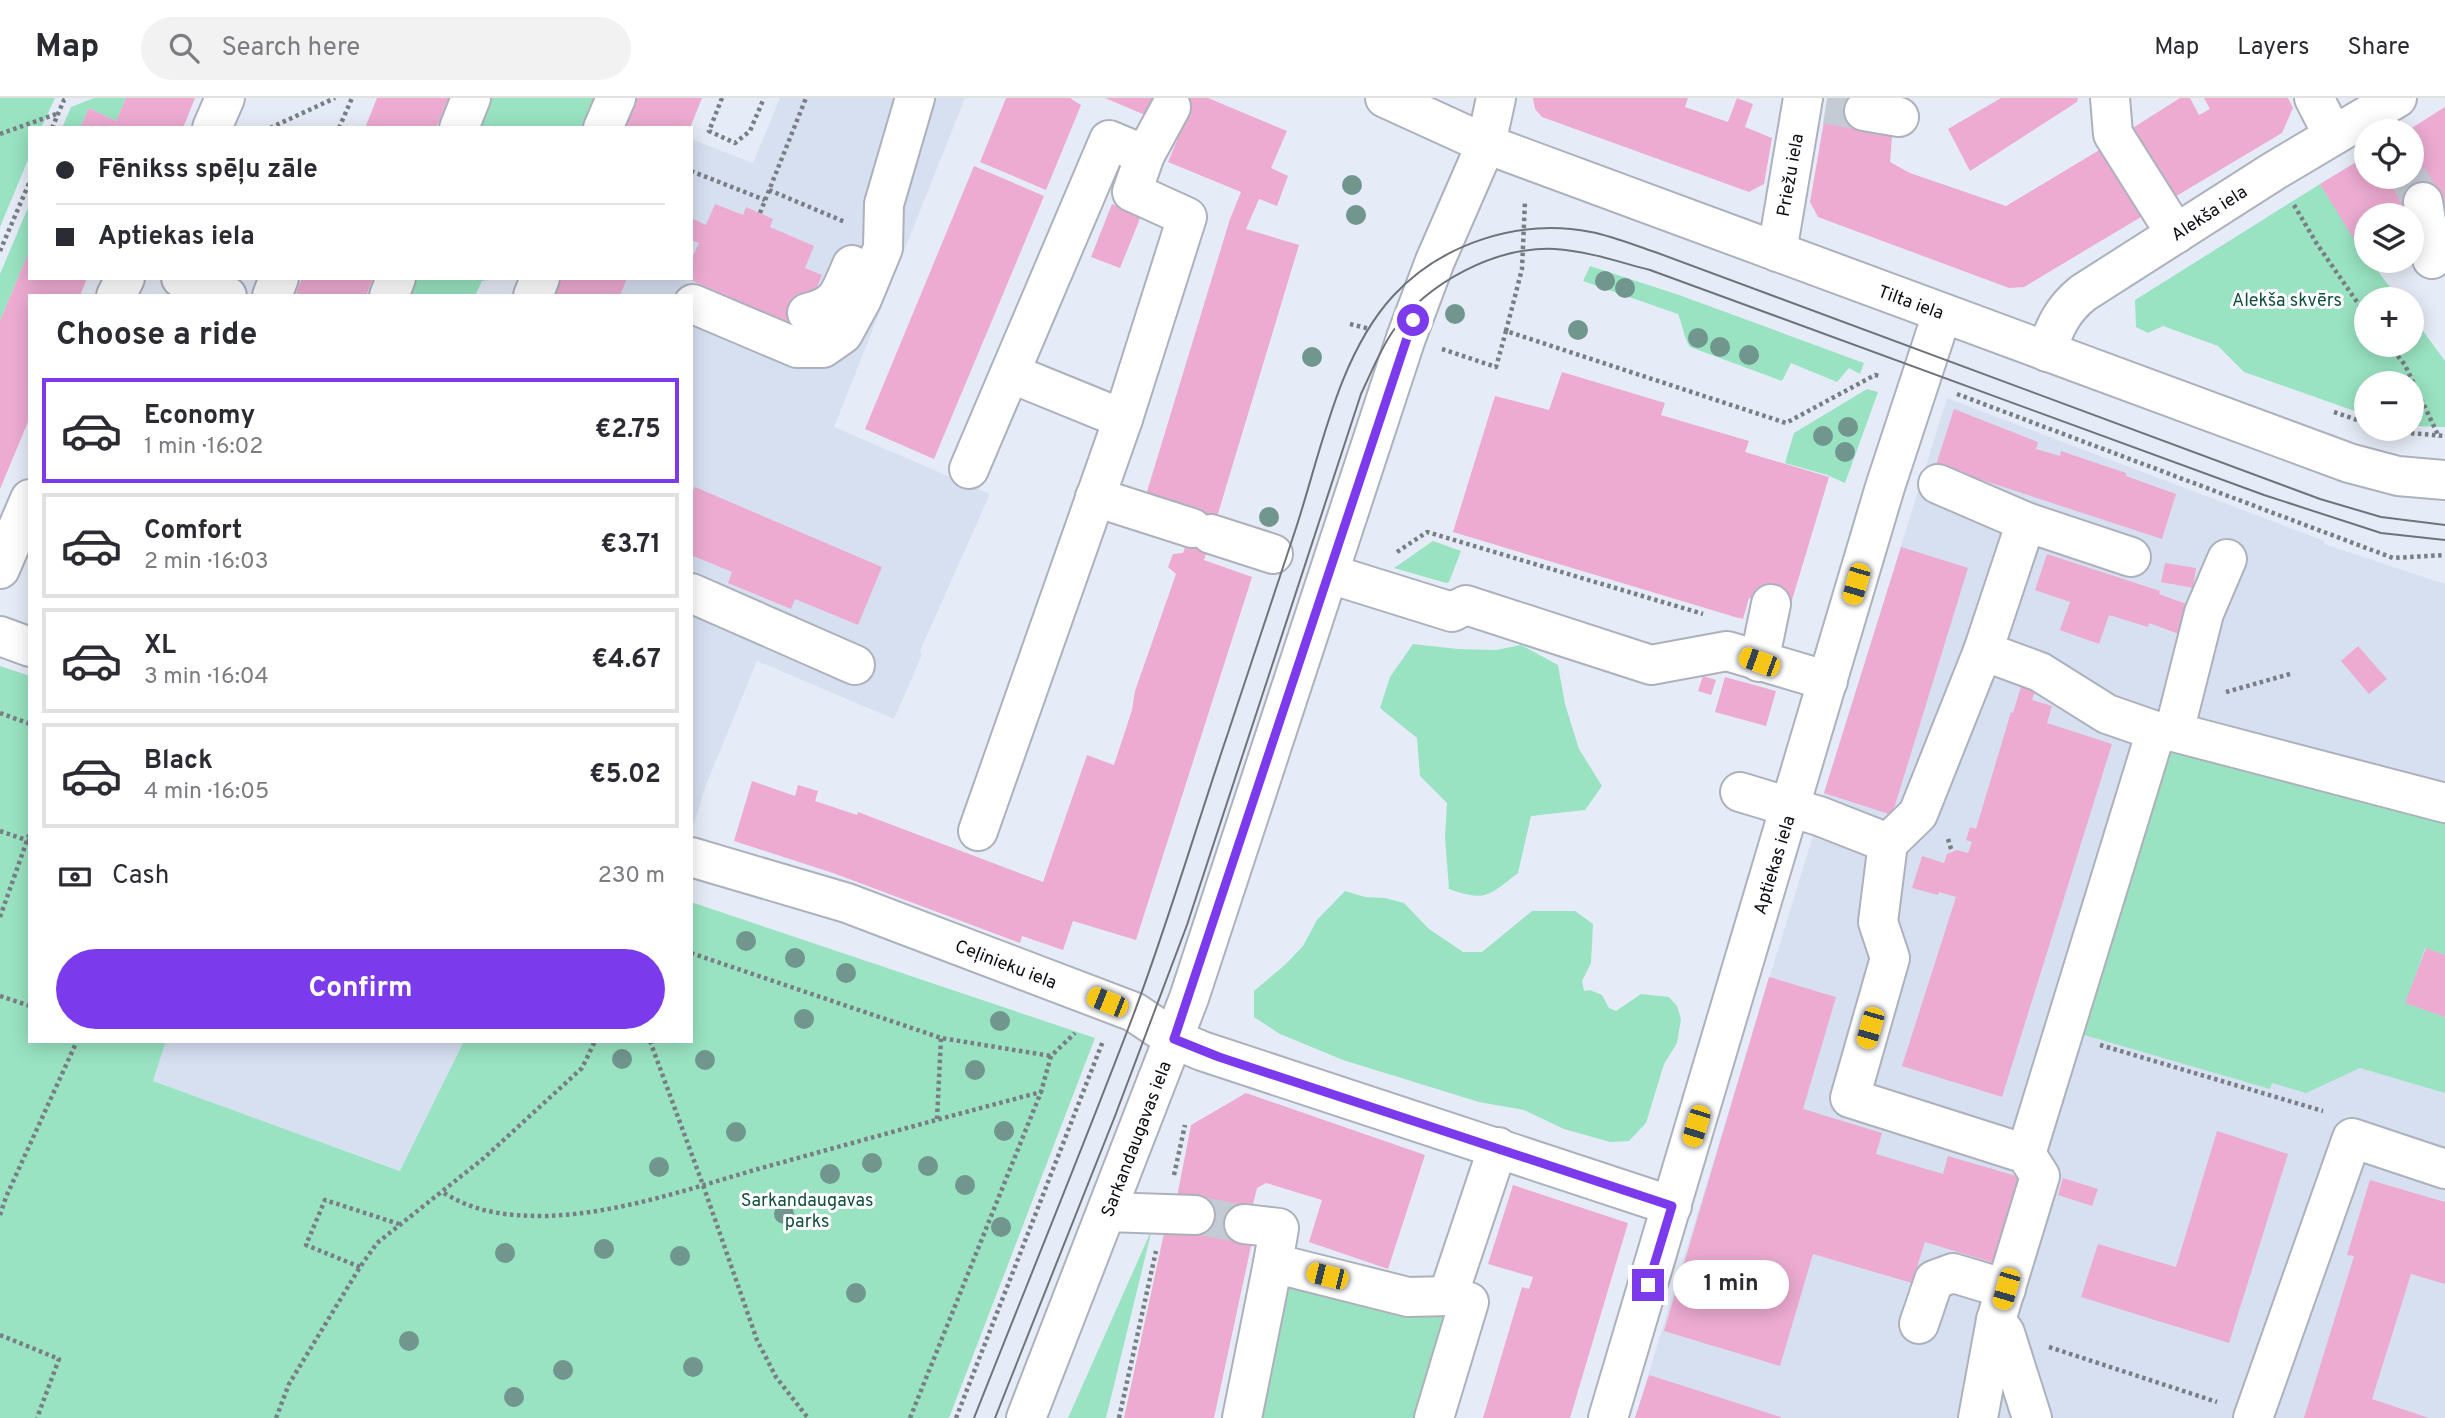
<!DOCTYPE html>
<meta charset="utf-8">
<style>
:root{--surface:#fff;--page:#f2f2f3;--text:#2b2b33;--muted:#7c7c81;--line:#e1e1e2;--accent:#7c3aed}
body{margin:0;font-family:Overpass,sans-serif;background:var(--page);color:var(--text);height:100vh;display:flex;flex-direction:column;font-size:26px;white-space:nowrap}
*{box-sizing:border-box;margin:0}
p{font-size:23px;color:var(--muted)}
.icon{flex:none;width:38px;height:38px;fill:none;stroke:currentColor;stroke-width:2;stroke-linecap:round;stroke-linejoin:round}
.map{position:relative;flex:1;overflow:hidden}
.panel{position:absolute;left:28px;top:196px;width:665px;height:749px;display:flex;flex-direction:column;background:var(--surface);border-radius:0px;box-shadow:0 4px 18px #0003}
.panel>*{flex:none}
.hud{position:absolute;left:28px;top:28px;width:665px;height:154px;border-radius:0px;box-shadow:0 4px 18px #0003;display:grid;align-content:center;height:154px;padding:0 28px;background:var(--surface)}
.tools{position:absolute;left:2354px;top:21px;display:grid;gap:14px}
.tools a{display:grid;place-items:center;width:70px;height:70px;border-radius:50%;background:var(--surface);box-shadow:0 4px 18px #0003;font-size:35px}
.end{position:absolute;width:32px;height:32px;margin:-16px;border:9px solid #7c3aed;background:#fff;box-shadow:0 0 0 4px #fff}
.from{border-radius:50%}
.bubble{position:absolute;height:49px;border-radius:24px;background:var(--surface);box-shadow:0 4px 18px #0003;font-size:23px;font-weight:700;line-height:49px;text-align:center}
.car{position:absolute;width:21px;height:42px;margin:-21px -10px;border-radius:9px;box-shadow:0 0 5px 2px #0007;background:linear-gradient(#f5c518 24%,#345 0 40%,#f5c518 0 76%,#345 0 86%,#f5c518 0)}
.hud b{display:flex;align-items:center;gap:24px;height:66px;font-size:26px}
.hud b+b{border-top:2px solid var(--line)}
.hud i{width:18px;height:18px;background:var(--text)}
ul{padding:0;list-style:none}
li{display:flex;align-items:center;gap:21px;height:105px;margin:0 14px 10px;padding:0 14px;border:4px solid var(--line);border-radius:0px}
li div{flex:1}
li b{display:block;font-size:26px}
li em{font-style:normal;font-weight:700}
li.selected{border-color:var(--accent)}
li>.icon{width:63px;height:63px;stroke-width:1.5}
h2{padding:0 28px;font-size:32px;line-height:84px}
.pay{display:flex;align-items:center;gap:18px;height:77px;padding:0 28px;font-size:26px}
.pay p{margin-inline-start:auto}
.cta{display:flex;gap:14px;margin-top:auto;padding:14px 28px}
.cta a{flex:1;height:80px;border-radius:42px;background:var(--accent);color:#fff;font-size:28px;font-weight:700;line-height:80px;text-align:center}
header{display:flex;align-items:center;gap:42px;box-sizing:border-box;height:98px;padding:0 35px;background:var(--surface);border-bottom:2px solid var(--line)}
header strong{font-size:33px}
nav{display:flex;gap:38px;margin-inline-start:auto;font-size:24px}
.search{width:490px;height:63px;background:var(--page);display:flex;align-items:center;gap:18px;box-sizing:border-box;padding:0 24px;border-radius:38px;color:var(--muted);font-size:26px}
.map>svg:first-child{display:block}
</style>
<header>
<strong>Map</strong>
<div class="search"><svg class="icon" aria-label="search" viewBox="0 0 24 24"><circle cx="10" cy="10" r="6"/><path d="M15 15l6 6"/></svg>Search here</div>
<nav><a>Map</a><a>Layers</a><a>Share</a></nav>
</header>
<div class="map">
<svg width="2445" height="1320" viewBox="0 0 2445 1320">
<rect width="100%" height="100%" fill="#e6ecf7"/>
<g fill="#d7e0f1">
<path d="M780,0H965L834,329L990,396L920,553L922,557L894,621L757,563L706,687L692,732L691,198H620L627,180H691V41L753,65Z"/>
<path d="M1947,300L2325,443L2324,446L2445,486V1320H1635L1819,718L1824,695Z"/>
<path d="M166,943H464L401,1073L153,983Z"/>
</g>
<g fill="#99e3c2">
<path d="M0,0H55L41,30H30V57L0,129Z"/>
<path d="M94,0H126L116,23L89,10L80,30H62L71,9Z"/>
<path d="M488,0H603L591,30H475Z"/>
<path d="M2320,86L2366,158V163H2370L2399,201H2366V247H2412V218L2445,263V329L2412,328V285H2366V317L2244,274L2218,248L2163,228L2148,235L2136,229L2135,202Z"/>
<path d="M30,105V151L0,223V176Z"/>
<path d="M1590,168L1679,197L1864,265L1860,276L1849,270L1837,284L1791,265L1782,283L1690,249C1683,238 1683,227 1678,216L1583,183Z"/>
<path d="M410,180H500L482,183L475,198H402Z"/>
<path d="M1867,291L1878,294L1845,385L1827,377L1785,365L1794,335Z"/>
<path d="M1433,443L1461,453L1449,484L1446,485L1394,470Z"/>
<path d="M1413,546L1458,551L1496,552L1521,547L1558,567L1565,606L1579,651L1602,688L1585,712L1531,718L1518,775C1488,798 1486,804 1449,791L1445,739L1447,705L1420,678L1417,640L1380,610L1390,579Z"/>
<path d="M0,568L30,578V943H166L153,983L400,1073L464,943H691V804L1095,940L949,1320H0Z"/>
<path d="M2173,649L2445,712V857L2425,850L2406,905L2445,919V995L2360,970L2306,995L2272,985L2270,991L2081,936L2167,656Z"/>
<path d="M1345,793L1365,799L1385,800L1404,805L1429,831L1463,854H1482L1532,813H1575L1593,826L1591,865L1582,883L1584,893L1590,892L1602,897L1609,910L1616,913L1641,896L1669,899L1677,908L1681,921L1677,945L1664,966L1646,1025L1629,1043L1610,1044L1564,1031L1524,1012L1479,1004L1343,962L1280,936L1254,919V893L1286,866L1303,848L1317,822Z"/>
<path d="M1152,1131L1106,1320H1068Z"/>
<path d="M1279,1176L1447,1219L1418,1320H1251Z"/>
</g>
<g fill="#edabd2">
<path d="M126,0H195L183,30H80L89,10L116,23Z"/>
<path d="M377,0H449L436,30H365Z"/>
<path d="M632,0H702L690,30H620Z"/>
<path d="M1006,0H1070L1081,7L1046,92L980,64Z"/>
<path d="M1105,0H1208L1287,33L1271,70L1288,78L1277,108L1259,101L1246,131L1299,147L1204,462L1252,479L1136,842L1073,823L1063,852L1022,838L1020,845L833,775L734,743L752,683L795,698L798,687L818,693L815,703L857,717L858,714L1043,784L1087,657L1114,667L1132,612L1135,593L1176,476L1168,469L1173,456L1183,455L1192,430L1146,397L1230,121L1241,94L1168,64L1188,16L1153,1L1145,17Z"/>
<path d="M1533,0H1688L1685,9L1728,24L1737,0L1753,6L1745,29L1772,40L1764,86L1749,94L1542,19L1535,11Z"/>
<path d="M1828,0H1867L1893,27L1890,64L1910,75L2006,108L2106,48L2151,113L2024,189L2009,190L1818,119L1810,104Z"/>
<path d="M2001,0H2078L2077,4L1970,73L1948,31Z"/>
<path d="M2180,0H2190L2199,17L2210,11L2204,0H2288L2293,10L2282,35L2168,103L2128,33Z"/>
<path d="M2445,9V132L2432,98L2402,117H2366V143L2358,148L2320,86L2366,58V79H2412V33H2407Z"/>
<path d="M974,68L1044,98L934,361L865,331Z"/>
<path d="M715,106L743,117L746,109L773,121L770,129L814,148L805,170L822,177L800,230L686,180H691V162L699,145L691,142V120L706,127Z"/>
<path d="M1112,106L1141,118L1120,170L1091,159Z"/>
<path d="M30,151V180H87L80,198H30V319L0,391V223Z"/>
<path d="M302,180H373L366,198H303L296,195Z"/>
<path d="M558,180H627L620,198H550Z"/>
<path d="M1562,274L1665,305L1661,317L1749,343L1745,354L1829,379L1789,512L1749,500L1743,521L1735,519L1453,434L1495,298L1549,312Z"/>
<path d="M1954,311L2038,344L2036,351L2060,358L2061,353L2126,375V378L2176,396L2162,441L1936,367Z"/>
<path d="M695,389L882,469L858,527L795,501L791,511L728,485L732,474L691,457V397Z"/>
<path d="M1901,449L1968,470L1892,717L1824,695Z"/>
<path d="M2047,456L2160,493L2159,496L2189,507L2179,536L2149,525L2148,529L2109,517L2099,546L2060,532L2070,504L2035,492Z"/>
<path d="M2165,465L2196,470L2193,490L2161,484Z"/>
<path d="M2358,548L2387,581L2369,596L2341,563Z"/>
<path d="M1703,578L1716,582L1711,597L1698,593Z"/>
<path d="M1725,579L1776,593L1766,628L1715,614Z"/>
<path d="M2022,585L2036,590L2032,602L2052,608L2047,625L2112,646L2002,999L1902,968L1956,799L1939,794L1938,797L1912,790L1922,758L1944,765L1947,756L1957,752L1968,755L1972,744L1966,742L1970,729L1976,731L2011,614L2013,615Z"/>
<path d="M2426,850L2445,857V919L2405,905Z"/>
<path d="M1769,879L1836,899L1803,1011L1882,1035L1876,1056L1943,1076L1948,1058L2023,1080L1997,1166L1925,1144L1912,1185L1813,1156L1780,1268L1664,1233Z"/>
<path d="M1246,995L1425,1057L1388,1171L1309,1144L1322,1102L1266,1085L1257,1090L1251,1115L1253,1139L1214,1320H1124L1166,1126L1177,1099L1191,1027Z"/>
<path d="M2217,1033L2288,1056L2229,1245L2081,1199L2098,1146L2176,1169Z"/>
<path d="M2063,1080L2098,1091L2092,1108L2058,1097Z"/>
<path d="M2370,1082L2445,1104V1186L2411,1176L2372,1301L2429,1320H2304L2354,1158L2347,1157Z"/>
<path d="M1513,1087L1628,1125L1570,1320H1483L1522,1189L1529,1191L1533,1179L1488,1166Z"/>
<path d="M1649,1277L1781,1319V1320H1635Z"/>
</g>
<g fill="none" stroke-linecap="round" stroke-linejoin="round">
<g stroke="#c5cbd4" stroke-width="38" stroke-dasharray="38 19" stroke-linecap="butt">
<path d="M1826,7L1864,13"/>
<path d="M2408,79L2423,104"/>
<path d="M1195,1117L1244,1126"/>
</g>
<defs>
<g id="minor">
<path d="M2110,0L2113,36L2176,136"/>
<path d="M2314,0L2333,37"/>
<path d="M1864,13L1899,19"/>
<path d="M212,30L225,0"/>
<path d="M459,30L471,0"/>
<path d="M603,30L616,0"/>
<path d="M2423,104L2432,161"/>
<path d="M1777,154L1803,0"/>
<path d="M181,180L227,198"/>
<path d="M116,198L125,180"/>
<path d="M272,198L279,180"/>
<path d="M389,198L396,180"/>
<path d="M533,198L540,180"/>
<path d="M693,206L797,250H823L843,236L862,201L883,150L884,106L915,0"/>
<path d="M807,215C839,207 839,196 852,167"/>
<path d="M2047,254C2054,229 2063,211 2083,195L2274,73L2397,0"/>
<path d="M1010,275L1123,321"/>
<path d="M969,371L1109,42L1145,57L1171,9"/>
<path d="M1938,386L2026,424L2131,459"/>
<path d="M1095,399L1192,430"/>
<path d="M1211,436L1273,456"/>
<path d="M0,471L30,401"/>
<path d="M1330,476L1452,514L1466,507L1651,567L1727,553L1828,583"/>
<path d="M691,495L855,567"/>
<path d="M0,538L30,549"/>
<path d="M1983,553L2040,574L2107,616L2156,633L2174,634L2445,705"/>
<path d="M1759,564L1771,506"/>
<path d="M2174,634L2204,515L2227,461"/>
<path d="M1740,694L1819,718L1888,745"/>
<path d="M978,733L1123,321L1187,119L1132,94L1145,57"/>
<path d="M691,759L847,805L1134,914L1174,941L1202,953L1672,1108"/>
<path d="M2026,1056L2156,633"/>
<path d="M1107,1114L1195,1117"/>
<path d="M1244,1126L1279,1130L1273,1165"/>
<path d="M1996,1222L2005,1235L2032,1320"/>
<path d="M1919,1226L1934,1182L1953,1175L2006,1191"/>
<path d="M1026,1320L1189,900L1406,240L1435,163L1486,46L1496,0"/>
<path d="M1242,1320L1273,1165L1408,1199L1448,1198"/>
<path d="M1434,1320L1469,1204L1448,1198L1498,1049"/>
<path d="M1608,1320L1885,389L1942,216"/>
<path d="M1978,1320L1996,1222L2040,1078L2026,1056L1850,1000L1890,860L1878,824L1888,745L1918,716L1983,553L2026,424"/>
<path d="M2253,1320L2352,1040L2445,1071"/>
</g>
<path id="major" d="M1385,0L1486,46L2349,365L2398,378L2445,382"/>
</defs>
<use href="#minor" stroke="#acb1bc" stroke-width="42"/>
<use href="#major" stroke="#acb1bc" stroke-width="42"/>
<g stroke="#797d84" stroke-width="4.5" stroke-dasharray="3.5 3.5" stroke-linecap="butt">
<path d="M722,0L709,33L735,45L750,33L764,0"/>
<path d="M52,30L64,2L68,0"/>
<path d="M270,30L335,0"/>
<path d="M339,30L352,0"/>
<path d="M0,36L59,15"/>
<path d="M691,73L765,102"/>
<path d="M769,92L845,124"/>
<path d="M2294,107L2317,146L2366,217"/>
<path d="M760,115L806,0"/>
<path d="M0,153L30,83"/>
<path d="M1350,226L1370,231"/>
<path d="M1506,233L1522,171L1525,103"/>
<path d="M2389,247L2405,267L2439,339"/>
<path d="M1442,251L1496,269L1506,233L1786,325L1875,277L1880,278"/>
<path d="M1957,296L2393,460L2445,457"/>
<path d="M2334,314L2366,325"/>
<path d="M2397,334L2445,338"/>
<path d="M1397,454L1427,434L1703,516"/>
<path d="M2226,594L2290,576"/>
<path d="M0,615L30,626"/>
<path d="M0,733L29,743"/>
<path d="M1948,741L1952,754"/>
<path d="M0,819L30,734"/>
<path d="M691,855L941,940L1051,958"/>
<path d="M0,898L30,908"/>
<path d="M650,943L703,1087L757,1242L776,1279L808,1320"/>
<path d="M2100,947L2323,1013"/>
<path d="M937,1021L941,940"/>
<path d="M1174,1077L1185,1027"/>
<path d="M444,1095C477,1115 507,1118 545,1118C617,1116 689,1091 758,1071C852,1045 946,1019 1041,994L1051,958L1075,935"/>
<path d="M0,1117L6,1099L77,943"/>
<path d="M360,1169L306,1147L325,1102L399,1126"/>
<path d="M0,1237L59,1261L37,1320"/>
<path d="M2049,1249L2217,1304"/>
<path d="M276,1320L289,1286L360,1169L377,1145L484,1060L582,970L595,943"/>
<path d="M910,1320L1041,994"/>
<path d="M956,1320L1103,943"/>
<path d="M1119,1320L1156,1153"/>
</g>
<use href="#minor" stroke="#fff" stroke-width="38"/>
<use href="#major" stroke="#fff" stroke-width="38"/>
<g stroke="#6f7379" stroke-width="2">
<path d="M974,1320C1027,1186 1082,1052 1133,918C1168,825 1196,729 1228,635C1251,566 1274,498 1296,430C1321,354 1338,258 1393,198C1442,145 1520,120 1591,134C1612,138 1634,147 1655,154L2320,401L2381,419L2445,427"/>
<path d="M995,1320L1115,1018L1187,827L1361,296C1371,275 1380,252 1393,233C1427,185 1495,148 1555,151C1587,153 1619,164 1650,172L2264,397L2381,435L2445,442"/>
</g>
</g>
<g fill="#70968e">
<circle cx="1352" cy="87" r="10"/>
<circle cx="1356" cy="117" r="10"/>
<circle cx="1605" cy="183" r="10"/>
<circle cx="1625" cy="190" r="10"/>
<circle cx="1455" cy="216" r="10"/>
<circle cx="1578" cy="232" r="10"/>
<circle cx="1698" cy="240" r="10"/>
<circle cx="1720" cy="249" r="10"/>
<circle cx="1749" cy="257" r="10"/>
<circle cx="1312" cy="259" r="10"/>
<circle cx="1848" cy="329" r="10"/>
<circle cx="1823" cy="338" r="10"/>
<circle cx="1845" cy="354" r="10"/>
<circle cx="1269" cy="419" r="10"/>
<circle cx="746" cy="843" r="10"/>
<circle cx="795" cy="860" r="10"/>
<circle cx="846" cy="875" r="10"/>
<circle cx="804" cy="921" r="10"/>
<circle cx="1000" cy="923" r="10"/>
<circle cx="622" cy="961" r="10"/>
<circle cx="705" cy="962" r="10"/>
<circle cx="975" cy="972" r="10"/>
<circle cx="1004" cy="1033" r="10"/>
<circle cx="736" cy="1034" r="10"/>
<circle cx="872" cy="1065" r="10"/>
<circle cx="928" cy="1068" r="10"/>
<circle cx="659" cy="1069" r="10"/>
<circle cx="830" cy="1076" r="10"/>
<circle cx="965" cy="1087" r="10"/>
<circle cx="784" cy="1116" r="10"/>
<circle cx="1001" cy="1129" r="10"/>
<circle cx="604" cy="1151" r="10"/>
<circle cx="505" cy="1155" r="10"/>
<circle cx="680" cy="1158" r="10"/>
<circle cx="856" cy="1195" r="10"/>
<circle cx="409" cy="1243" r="10"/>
<circle cx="693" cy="1269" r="10"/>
<circle cx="563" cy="1272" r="10"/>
<circle cx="514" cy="1299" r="10"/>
</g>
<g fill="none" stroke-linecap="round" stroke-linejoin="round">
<path stroke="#7c3aed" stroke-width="9" d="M1413,222L1174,941L1219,959L1672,1108L1648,1187"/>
</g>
<g text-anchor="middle" stroke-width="6" stroke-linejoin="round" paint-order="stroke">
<g font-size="18" fill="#0c0e11" stroke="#fff">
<text transform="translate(1790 77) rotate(-80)" y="6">Priežu iela</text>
<text transform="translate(2209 115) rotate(-33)" y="6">Alekša iela</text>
<text transform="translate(1911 204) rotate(20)" y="6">Tilta iela</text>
<text transform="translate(1774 767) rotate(-73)" y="6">Aptiekas iela</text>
<text transform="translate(1006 866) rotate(21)" y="6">Ceļinieku iela</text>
<text transform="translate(1136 1041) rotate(-69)" y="6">Sarkandaugavas iela</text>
</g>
<g font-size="18" fill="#104f39" stroke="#fff">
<text x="2287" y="208">Alekša skvērs</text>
<text x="807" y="1108">Sarkandaugavas<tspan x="807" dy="21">parks</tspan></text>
</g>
</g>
</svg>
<div class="tools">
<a><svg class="icon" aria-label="locate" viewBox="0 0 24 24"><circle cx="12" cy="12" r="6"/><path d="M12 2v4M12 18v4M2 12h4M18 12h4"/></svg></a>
<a><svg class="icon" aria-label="layers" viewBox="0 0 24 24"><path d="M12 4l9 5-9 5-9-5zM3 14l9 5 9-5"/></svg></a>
<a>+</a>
<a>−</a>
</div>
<i class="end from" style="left:1413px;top:222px"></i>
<i class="end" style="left:1648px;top:1187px"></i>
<div class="bubble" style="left:1673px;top:1162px;width:116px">1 min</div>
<i class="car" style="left:1856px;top:486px;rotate:196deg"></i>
<i class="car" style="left:1759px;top:564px;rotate:290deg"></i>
<i class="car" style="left:1107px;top:904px;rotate:292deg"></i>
<i class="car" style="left:1870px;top:930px;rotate:196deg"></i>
<i class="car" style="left:1696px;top:1028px;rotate:197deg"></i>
<i class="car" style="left:1327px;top:1178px;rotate:284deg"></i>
<i class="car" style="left:2006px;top:1191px;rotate:196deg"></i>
<div class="hud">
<b><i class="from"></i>Fēnikss spēļu zāle</b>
<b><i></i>Aptiekas iela</b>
</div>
<section class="panel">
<h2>Choose a ride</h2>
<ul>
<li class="selected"><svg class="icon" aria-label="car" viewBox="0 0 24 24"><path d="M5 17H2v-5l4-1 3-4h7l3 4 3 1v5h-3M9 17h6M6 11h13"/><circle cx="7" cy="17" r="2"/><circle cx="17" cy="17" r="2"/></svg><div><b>Economy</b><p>1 min · 16:02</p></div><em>€2.75</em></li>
<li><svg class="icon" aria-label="car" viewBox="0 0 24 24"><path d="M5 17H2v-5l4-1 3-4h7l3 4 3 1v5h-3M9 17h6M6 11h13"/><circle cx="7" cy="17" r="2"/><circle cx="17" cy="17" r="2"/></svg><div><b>Comfort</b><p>2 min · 16:03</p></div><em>€3.71</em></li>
<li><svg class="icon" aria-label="car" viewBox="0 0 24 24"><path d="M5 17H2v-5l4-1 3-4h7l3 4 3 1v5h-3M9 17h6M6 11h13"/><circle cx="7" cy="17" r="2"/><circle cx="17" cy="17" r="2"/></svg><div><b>XL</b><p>3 min · 16:04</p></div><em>€4.67</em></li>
<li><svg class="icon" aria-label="car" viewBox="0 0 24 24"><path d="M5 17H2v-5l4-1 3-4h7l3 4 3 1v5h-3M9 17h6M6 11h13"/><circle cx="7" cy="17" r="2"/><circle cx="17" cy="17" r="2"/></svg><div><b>Black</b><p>4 min · 16:05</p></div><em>€5.02</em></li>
</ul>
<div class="pay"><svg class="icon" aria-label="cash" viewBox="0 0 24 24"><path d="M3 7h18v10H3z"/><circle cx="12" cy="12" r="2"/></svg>Cash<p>230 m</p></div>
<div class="cta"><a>Confirm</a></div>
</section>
</div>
